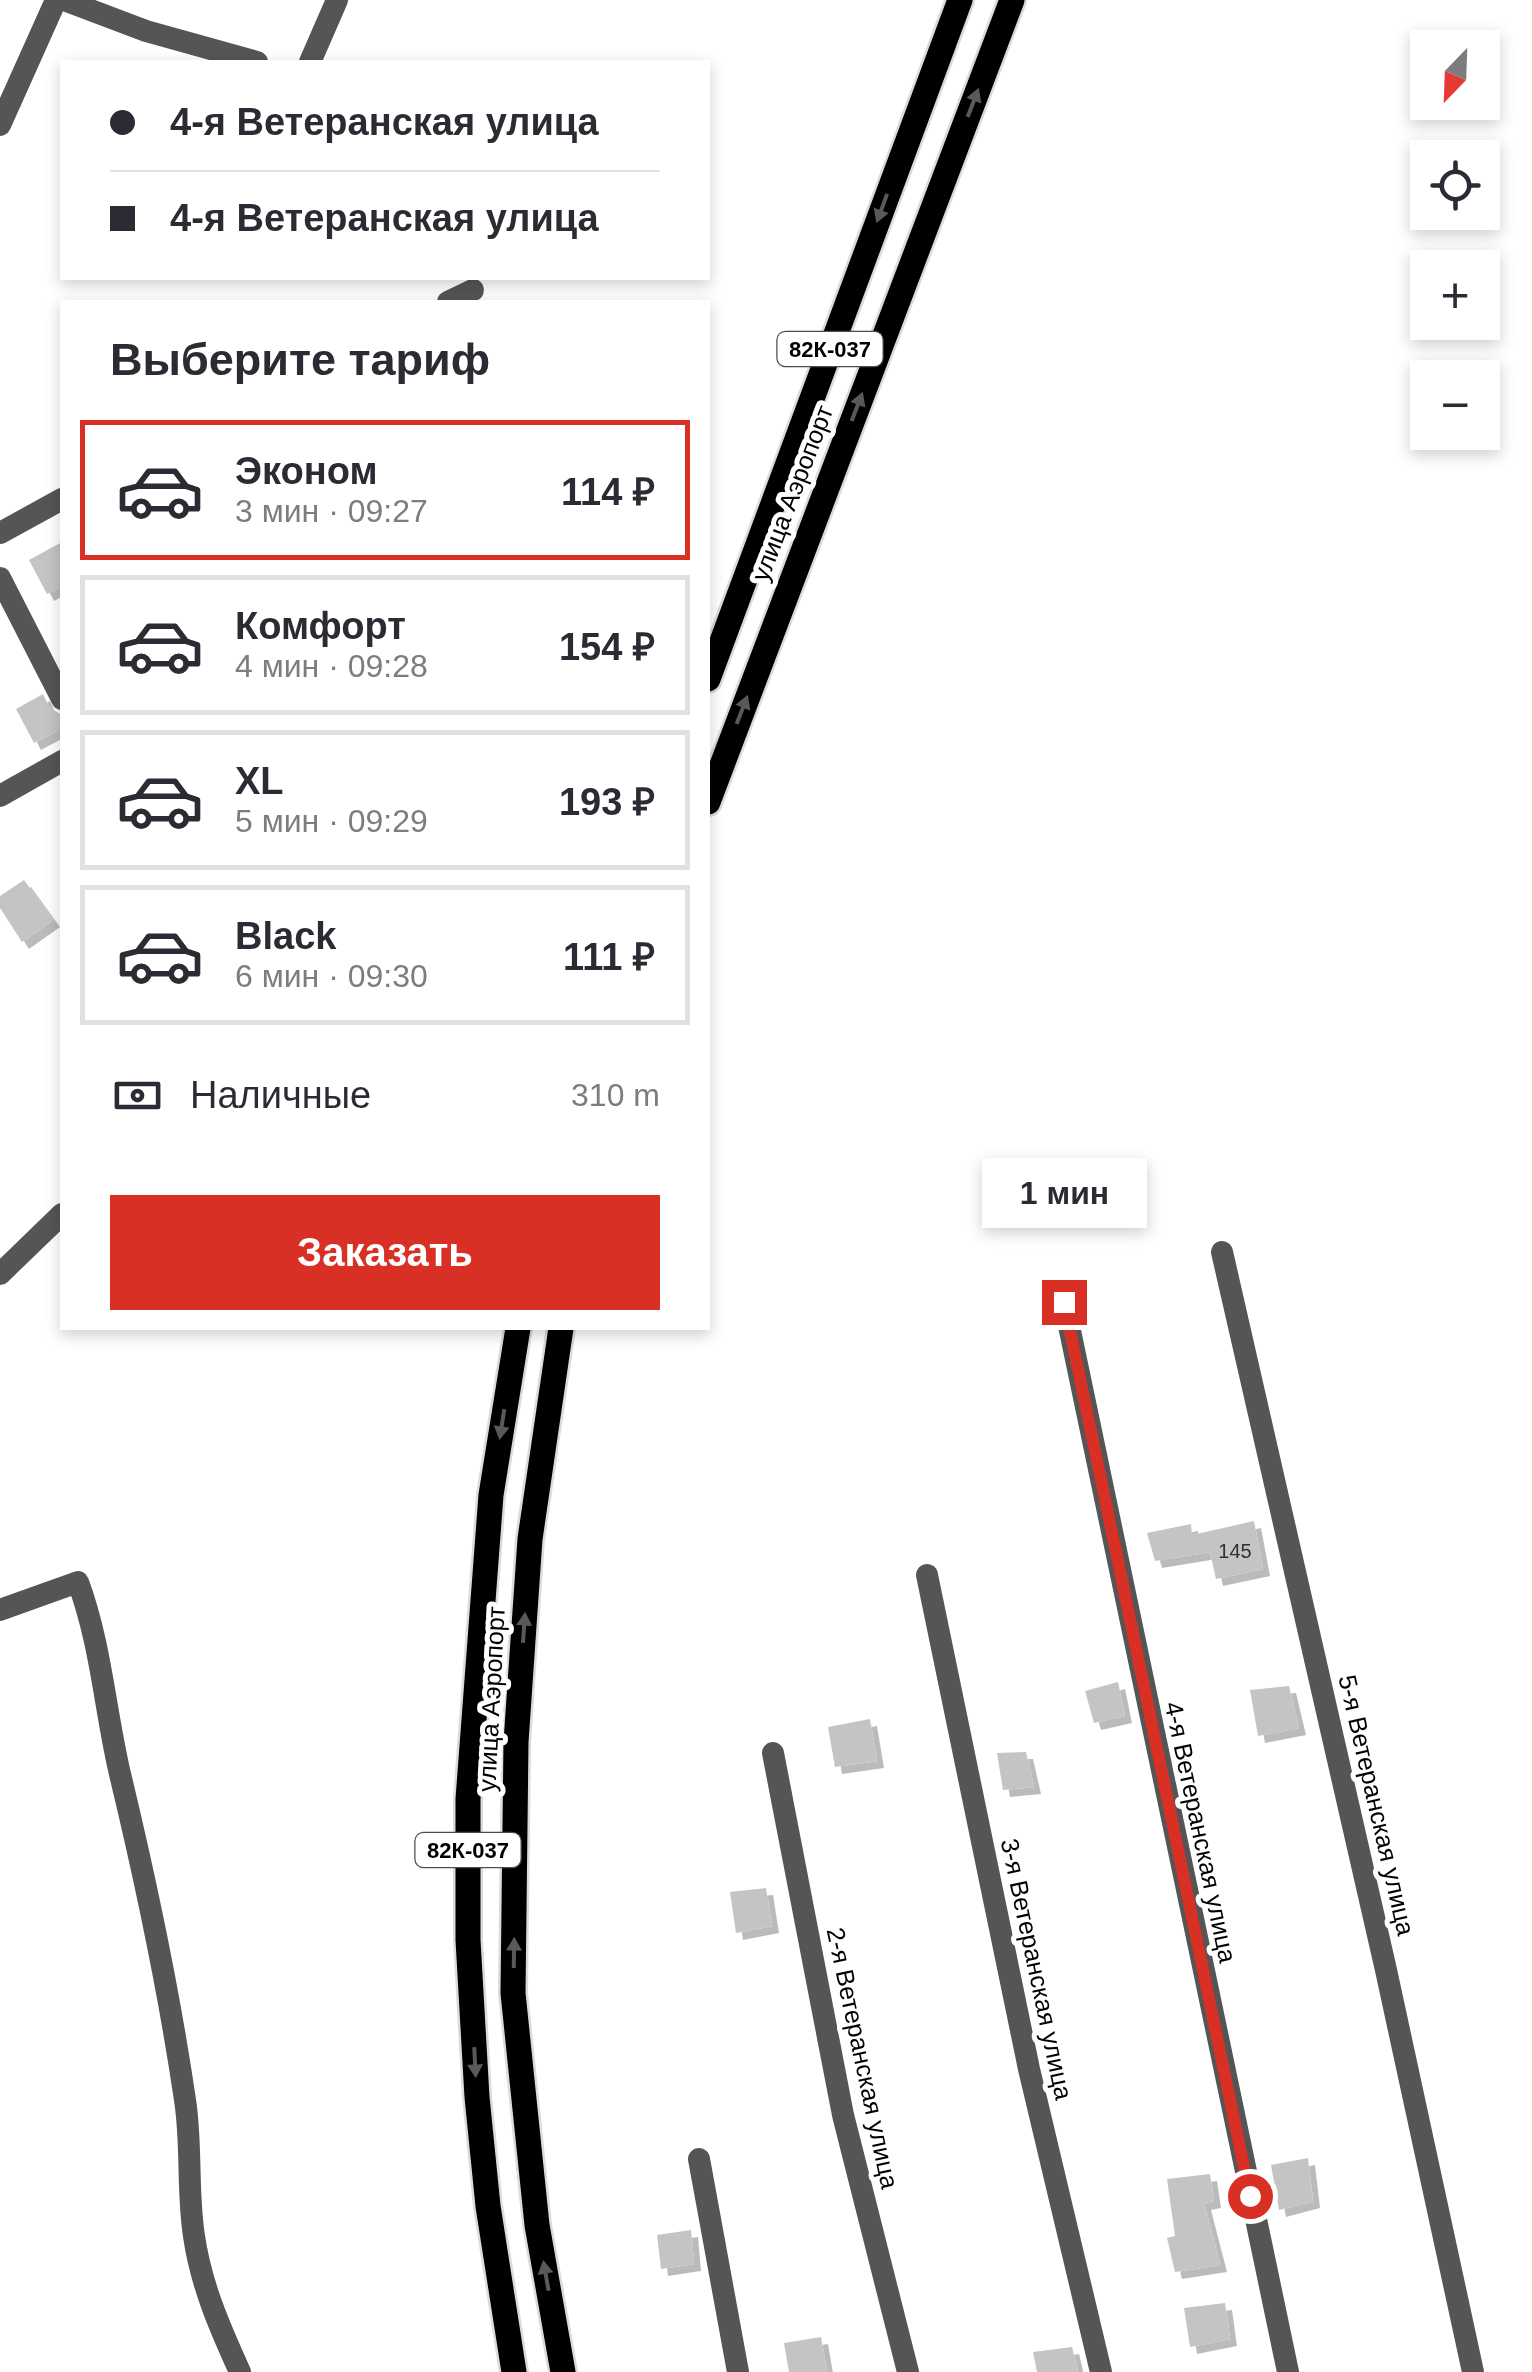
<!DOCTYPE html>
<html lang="ru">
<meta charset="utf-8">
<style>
:root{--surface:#fff;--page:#f7f7f7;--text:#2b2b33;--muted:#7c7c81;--line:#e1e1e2;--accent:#d93025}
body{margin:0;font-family:Helvetica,sans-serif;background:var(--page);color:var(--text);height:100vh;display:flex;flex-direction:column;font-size:38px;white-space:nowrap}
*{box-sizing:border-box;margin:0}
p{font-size:32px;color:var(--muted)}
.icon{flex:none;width:55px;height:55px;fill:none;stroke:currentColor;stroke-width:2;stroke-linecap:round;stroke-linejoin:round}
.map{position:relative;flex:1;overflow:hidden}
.details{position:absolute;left:60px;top:300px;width:650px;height:1030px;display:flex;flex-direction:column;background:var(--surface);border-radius:0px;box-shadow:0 5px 15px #0003}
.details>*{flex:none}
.top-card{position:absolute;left:60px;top:60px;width:650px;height:220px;border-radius:0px;box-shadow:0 5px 15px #0003;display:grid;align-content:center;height:220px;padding:0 50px;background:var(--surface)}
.needle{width:65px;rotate:203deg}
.controls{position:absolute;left:1410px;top:30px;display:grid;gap:20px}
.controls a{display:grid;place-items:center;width:90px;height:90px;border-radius:0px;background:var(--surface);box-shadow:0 5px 15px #0003;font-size:50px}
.end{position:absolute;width:45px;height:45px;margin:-22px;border:12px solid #d93025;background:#fff;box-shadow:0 0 0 5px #fff}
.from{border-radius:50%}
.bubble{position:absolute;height:70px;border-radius:0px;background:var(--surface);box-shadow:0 5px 15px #0003;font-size:32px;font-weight:600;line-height:70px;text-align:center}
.top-card b{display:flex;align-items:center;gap:35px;height:95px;font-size:38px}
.top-card b+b{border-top:2px solid var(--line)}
.top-card i{width:25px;height:25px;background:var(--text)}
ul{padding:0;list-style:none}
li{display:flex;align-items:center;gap:30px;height:140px;margin:0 20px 15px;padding:0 30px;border:5px solid var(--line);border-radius:0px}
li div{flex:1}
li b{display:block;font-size:38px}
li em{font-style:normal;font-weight:600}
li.on{border-color:var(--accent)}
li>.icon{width:90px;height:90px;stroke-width:1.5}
h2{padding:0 50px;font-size:45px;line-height:120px}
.pay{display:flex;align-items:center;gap:25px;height:110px;padding:0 50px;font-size:38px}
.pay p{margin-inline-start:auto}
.button{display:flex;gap:20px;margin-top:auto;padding:20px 50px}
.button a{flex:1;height:115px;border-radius:0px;background:var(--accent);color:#fff;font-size:40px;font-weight:600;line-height:115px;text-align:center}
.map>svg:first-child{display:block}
</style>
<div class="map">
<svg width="1532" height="2372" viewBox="0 0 1532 2372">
<defs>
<filter id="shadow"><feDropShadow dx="7" dy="7" stdDeviation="0" flood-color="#0004"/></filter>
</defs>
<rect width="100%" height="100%" fill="#fff"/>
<g fill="#c4c4c4" filter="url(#shadow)">
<path d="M62,542V586L47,594L29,560Z"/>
<path d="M43,694L49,707L60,714L62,728L34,743L16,709Z"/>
<path d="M24,880L53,920L22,942L0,908V896Z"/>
<path d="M1254,1521L1263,1569L1216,1579L1210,1552L1155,1561L1147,1533L1191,1524L1192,1535Z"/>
<path d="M1118,1682L1125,1716L1094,1723L1085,1691Z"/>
<path d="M1289,1686L1299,1728L1258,1736L1250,1690Z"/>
<path d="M870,1719L877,1761L835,1767L828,1727Z"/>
<path d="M1026,1752L1034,1787L1003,1790L997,1753Z"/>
<path d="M766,1888L772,1926L736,1933L730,1892Z"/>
<path d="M1308,2158L1313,2201L1279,2210L1271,2165Z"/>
<path d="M1210,2174L1214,2201L1204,2203L1220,2265L1175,2272L1167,2238L1175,2236L1167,2179Z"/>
<path d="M691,2230L694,2264L661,2269L657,2235Z"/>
<path d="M1225,2303L1230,2339L1190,2347L1184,2308Z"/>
<path d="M821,2337L827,2372H789L784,2343Z"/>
<path d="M1072,2347L1078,2372H1037L1033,2352Z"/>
</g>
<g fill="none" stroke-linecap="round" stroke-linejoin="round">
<defs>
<g id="major">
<path d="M708,679L960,0"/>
<path d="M708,802L1012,0"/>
<path d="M561,1328L530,1539L516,1742L513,1993L537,2225L563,2372"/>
<path d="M514,2372L488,2206L477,2097L468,1940V1799L491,1495L518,1328"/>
</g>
</defs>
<use href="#major" stroke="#dbdbdb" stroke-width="30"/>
<g stroke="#555" stroke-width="22">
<path d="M64,0L146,31L257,62"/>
<path d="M310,62L337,0"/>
<path d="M0,125L56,0"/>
<path d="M448,302L473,290"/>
<path d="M0,533L62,499"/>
<path d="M0,578L62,699"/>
<path d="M0,796L62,761"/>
<path d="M1222,1252L1386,1970L1473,2372"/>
<path d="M0,1274L62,1214"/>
<path d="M1064,1302L1288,2372"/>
<path d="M927,1575L1029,2069L1101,2372"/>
<path d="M0,1610L78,1582C101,1644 105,1710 120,1774C146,1882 169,1991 185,2100C192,2145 187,2192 194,2236C201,2285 220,2328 240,2372"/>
<path d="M773,1753L843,2115L908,2372"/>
<path d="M699,2159L738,2372"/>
</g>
<use href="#major" stroke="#000" stroke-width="25"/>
</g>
<defs><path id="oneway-solid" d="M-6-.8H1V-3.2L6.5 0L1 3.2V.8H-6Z" transform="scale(2.5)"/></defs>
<g fill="#595959">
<use href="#oneway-solid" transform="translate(973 103) rotate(-69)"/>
<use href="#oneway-solid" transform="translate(882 208) rotate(110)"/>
<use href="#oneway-solid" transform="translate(857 407) rotate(-69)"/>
<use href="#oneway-solid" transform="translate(742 710) rotate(-69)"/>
<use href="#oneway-solid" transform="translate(502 1424) rotate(99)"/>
<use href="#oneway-solid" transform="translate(524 1628) rotate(-86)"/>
<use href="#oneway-solid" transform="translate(514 1953) rotate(-89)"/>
<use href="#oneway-solid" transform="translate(475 2062) rotate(87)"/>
<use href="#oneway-solid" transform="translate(546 2276) rotate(-100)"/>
</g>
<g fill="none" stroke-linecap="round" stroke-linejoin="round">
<path stroke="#d93025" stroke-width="12" d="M1064,1302L1250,2196"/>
</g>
<g text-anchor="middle" stroke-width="10" stroke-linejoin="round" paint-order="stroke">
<g font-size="20" fill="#313131">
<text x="1235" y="1558">145</text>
</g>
<g fill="#fff" stroke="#4c4c4c" stroke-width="2.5">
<rect x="777.5" y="332" width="105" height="34" rx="8"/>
<rect x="415.5" y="1833" width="105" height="34" rx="8"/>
</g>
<g font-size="22" font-weight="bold" fill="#000">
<text x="830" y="357">82К-037</text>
<text x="468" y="1858">82К-037</text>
</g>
<g font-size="25" fill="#000" stroke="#fff">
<text transform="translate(792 493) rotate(-69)" y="9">улица Аэропорт</text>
<text transform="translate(491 1699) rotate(-87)" y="9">улица Аэропорт</text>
<text transform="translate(1377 1805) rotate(77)" y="9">5-я Ветеранская улица</text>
<text transform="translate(1201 1832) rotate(78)" y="9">4-я Ветеранская улица</text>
<text transform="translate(1037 1969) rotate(78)" y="9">3-я Ветеранская улица</text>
<text transform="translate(863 2058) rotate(78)" y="9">2-я Ветеранская улица</text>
</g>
</g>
</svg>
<div class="controls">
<a><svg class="needle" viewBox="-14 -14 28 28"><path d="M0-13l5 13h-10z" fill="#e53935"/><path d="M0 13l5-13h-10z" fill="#7c7c81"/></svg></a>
<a><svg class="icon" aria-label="locate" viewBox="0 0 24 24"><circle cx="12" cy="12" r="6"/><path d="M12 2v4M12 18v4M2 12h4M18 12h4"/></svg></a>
<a>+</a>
<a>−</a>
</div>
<i class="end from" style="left:1250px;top:2196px"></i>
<i class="end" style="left:1064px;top:1302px"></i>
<div class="bubble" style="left:982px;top:1158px;width:165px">1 мин</div>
<div class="top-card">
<b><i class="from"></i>4-я Ветеранская улица</b>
<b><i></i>4-я Ветеранская улица</b>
</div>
<section class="details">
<h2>Выберите тариф</h2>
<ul>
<li class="on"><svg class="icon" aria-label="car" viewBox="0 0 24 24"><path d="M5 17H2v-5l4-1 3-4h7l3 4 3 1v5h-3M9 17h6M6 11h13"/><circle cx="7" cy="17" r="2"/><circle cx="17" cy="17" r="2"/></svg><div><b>Эконом</b><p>3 мин · 09:27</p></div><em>114 ₽</em></li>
<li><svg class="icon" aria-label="car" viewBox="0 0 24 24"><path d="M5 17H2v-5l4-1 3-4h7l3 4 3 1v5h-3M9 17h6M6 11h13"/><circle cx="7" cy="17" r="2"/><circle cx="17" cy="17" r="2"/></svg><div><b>Комфорт</b><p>4 мин · 09:28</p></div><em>154 ₽</em></li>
<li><svg class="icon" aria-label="car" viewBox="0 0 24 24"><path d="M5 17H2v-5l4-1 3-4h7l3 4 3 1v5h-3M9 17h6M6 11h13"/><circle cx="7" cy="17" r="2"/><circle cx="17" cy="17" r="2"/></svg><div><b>XL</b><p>5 мин · 09:29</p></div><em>193 ₽</em></li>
<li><svg class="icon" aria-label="car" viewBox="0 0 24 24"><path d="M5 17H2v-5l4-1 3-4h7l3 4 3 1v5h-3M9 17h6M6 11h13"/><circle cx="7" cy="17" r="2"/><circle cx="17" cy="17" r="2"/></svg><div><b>Black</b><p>6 мин · 09:30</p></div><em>111 ₽</em></li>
</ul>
<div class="pay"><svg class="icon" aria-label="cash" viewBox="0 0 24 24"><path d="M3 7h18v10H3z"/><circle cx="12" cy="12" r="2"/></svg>Наличные<p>310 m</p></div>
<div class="button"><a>Заказать</a></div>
</section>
</div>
